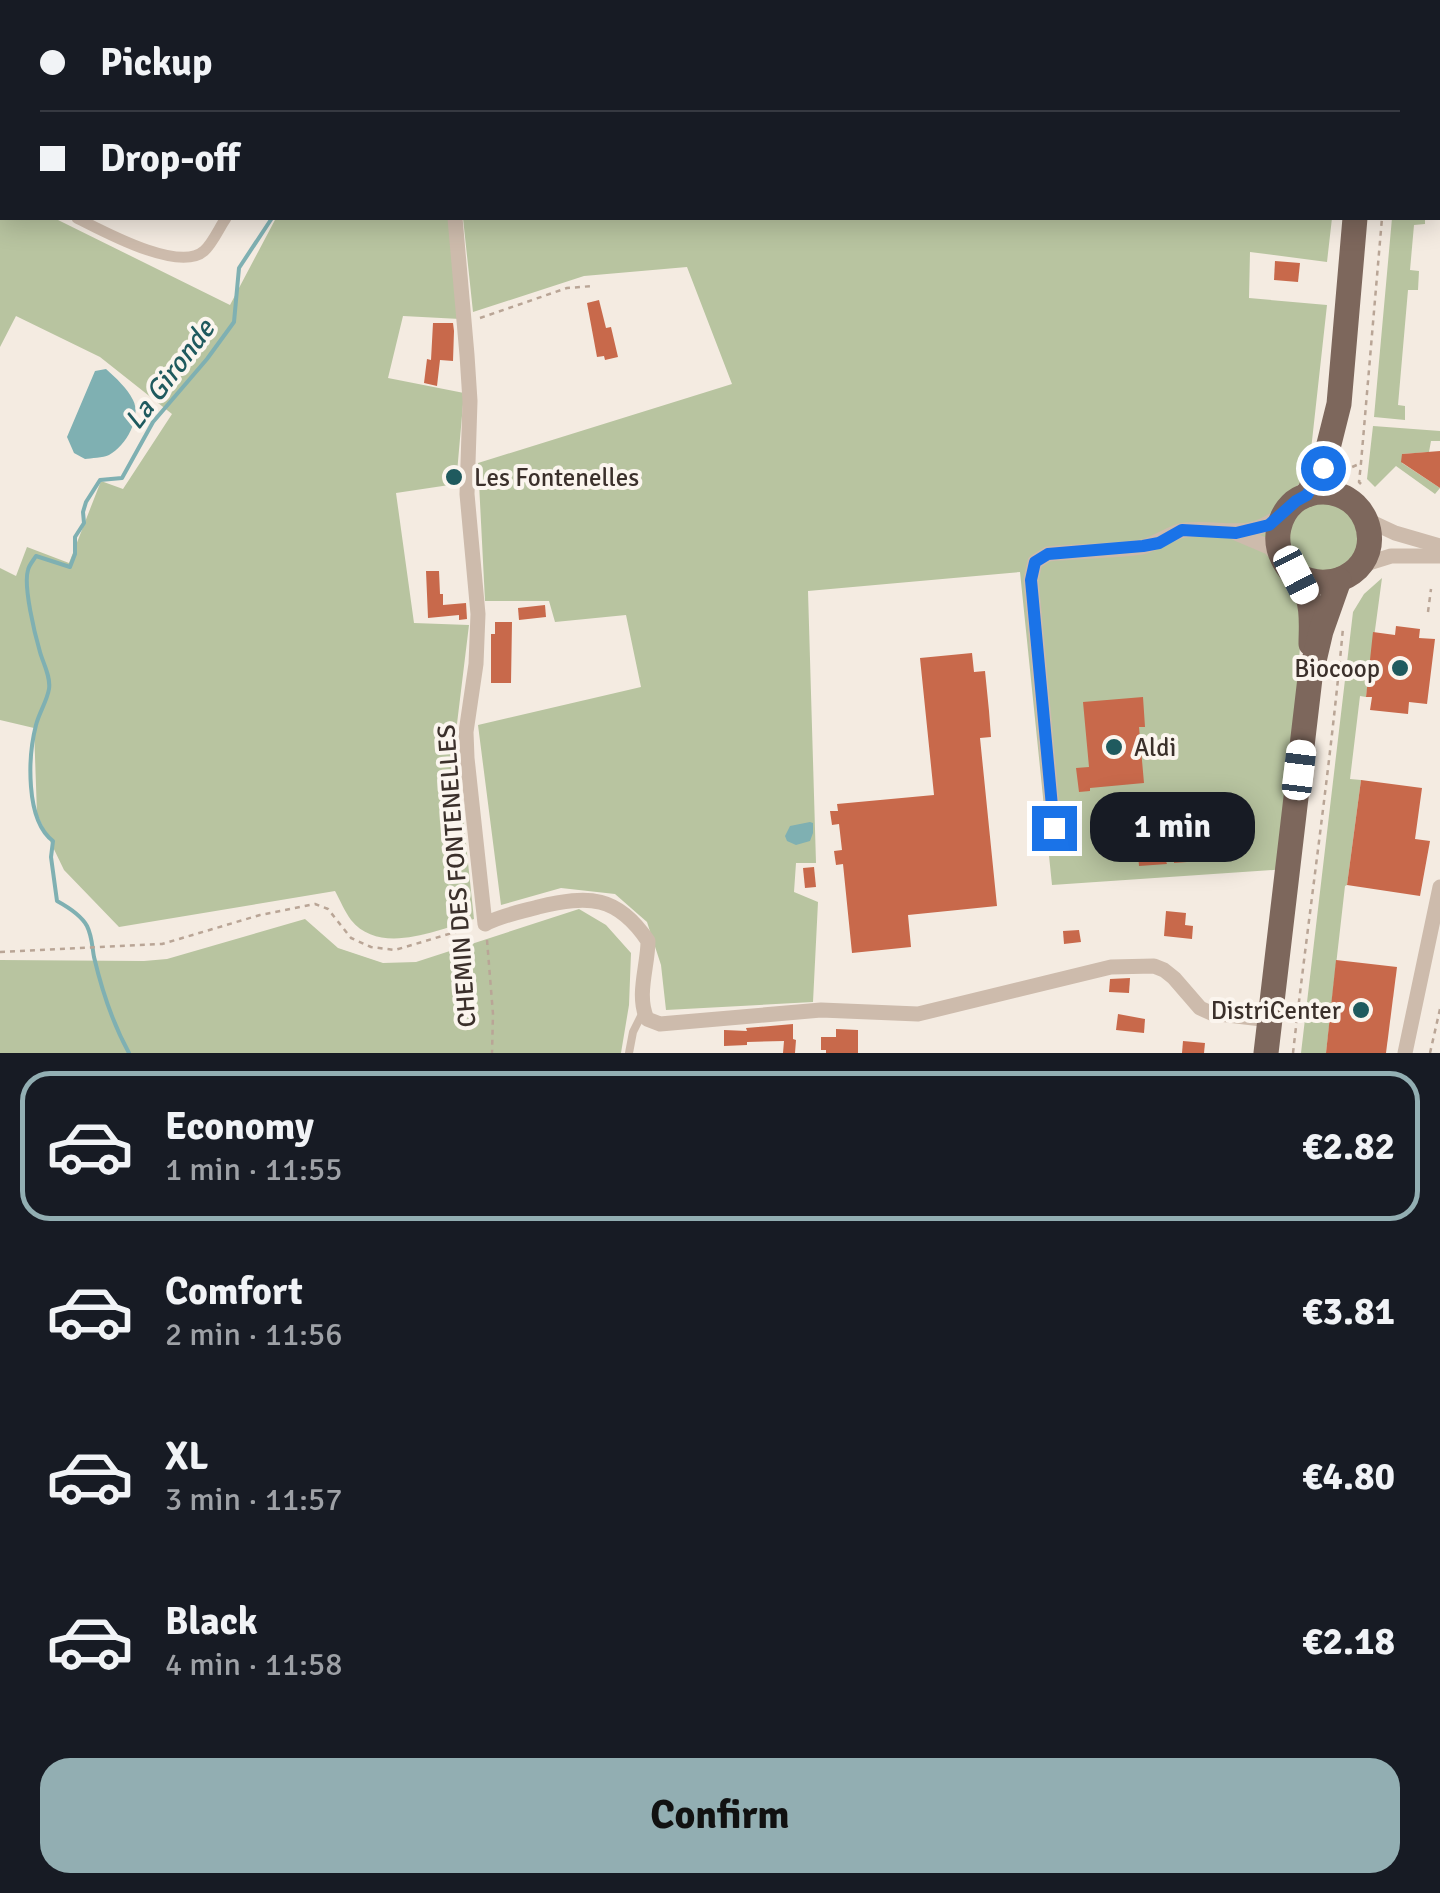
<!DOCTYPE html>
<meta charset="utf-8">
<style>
:root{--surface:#171b24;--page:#20242c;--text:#f1f3f6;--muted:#9ea1a6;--line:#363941;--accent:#92aeb2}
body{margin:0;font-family:Signika,sans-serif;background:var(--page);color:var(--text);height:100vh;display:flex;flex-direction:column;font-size:38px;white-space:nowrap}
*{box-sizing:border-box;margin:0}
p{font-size:32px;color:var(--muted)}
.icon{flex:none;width:55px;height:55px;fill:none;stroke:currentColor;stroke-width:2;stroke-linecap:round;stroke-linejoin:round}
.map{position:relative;height:1053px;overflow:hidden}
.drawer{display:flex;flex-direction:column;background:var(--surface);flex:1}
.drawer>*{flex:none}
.guide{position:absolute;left:0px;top:0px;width:1440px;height:220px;box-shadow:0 5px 25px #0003;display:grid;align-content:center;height:220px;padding:0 40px;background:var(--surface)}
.end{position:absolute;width:45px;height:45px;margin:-22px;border:12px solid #1a73e8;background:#fff;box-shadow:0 0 0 5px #fff}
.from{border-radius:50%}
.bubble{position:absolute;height:70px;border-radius:30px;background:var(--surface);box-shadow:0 5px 25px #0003;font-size:32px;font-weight:700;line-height:70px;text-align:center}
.car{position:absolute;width:30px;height:60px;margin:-30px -15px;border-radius:12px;box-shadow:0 0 8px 2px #0007;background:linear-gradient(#fff 24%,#345 0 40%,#fff 0 76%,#345 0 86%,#fff 0)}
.guide b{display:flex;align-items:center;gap:35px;height:95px;font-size:38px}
.guide b+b{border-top:2px solid var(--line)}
.guide i{width:25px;height:25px;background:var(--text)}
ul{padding:18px 0 0;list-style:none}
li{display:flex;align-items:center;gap:30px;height:150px;margin:0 20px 15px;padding:0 20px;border:5px solid transparent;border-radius:30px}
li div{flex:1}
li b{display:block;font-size:38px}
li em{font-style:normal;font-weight:700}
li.current{border-color:var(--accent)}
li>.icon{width:90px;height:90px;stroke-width:1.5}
.action{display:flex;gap:20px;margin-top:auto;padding:20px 40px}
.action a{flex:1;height:115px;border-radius:30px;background:var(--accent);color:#111;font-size:40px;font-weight:700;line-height:115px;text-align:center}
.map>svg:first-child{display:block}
</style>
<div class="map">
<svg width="1440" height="1053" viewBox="0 0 1440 1053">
<rect width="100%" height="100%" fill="#f4ebe1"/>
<g fill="#b8c4a0">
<path d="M444,0H1224L1226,2H444Z"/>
<path d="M0,190L2,192V218H54L230,305L276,218H449L460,319L403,316L388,378L464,393L456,484L396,493L414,623L469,625L455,740L474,919C438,930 380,956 351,920C345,912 340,900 335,891L119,927L64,870L37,814L34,728L0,720V568L16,576L27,547L69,563L101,481L123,489L172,414L100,357L16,316L0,347Z"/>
<path d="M463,218H1332L1327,262L1250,252L1249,298L1327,305L1308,477L1288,493L1291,585L1302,611L1287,869L1052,885L1020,572L808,591L816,863H796L794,892L818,902L813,1002L666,1010L661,965L647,922L615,894L561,888L501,905L478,725L641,687L626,615L555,622L549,601H485L478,463L732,384L687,267L584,276L473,312Z"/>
<path d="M1392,218H1425V224L1414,225L1410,270L1419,271L1418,290H1408L1398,405L1405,406V420L1374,417Z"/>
<path d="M1373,426L1440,431V441H1431L1429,452L1402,454V463L1440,488L1435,494L1396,466L1375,487L1367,479Z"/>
<path d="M1319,500L1353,513L1360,549L1334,574L1300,566C1290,551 1279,528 1296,512C1302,507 1312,503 1319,500Z"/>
<path d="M1382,578L1366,697L1360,696L1350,779L1361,780L1347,885L1345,886L1326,1053H1301L1353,612L1364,594Z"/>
<path d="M579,909L606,925L631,953L629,1005L621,1053H0V960L144,961L167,959L305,919L338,948L383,963L416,962Z"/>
</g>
<g fill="#7fb0b2">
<path d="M106,369C116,378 127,388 133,400C142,417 126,446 109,455C103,458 91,458 85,459L74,453L67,437L95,371Z"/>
<path d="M810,822L813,823V833L810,841L796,845L787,841L785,836L790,826Z"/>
</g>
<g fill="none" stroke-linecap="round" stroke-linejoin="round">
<path stroke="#7fb0b2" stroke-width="4" d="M129,1053C112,1022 102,991 94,957C92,946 92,936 87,926C81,915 68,907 57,901L51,857L53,841C25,820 28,756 36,725C39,713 47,701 49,689C51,677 43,663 40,652C35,635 23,586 28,570C29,565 33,561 36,556L70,567L75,554V537L84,523L83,512L86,502L100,480L122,478L153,422L207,359L234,322L239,268L272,218"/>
</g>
<g fill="#c8694b">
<path d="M1275,261L1300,263L1298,282L1274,280Z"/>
<path d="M599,300L606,328L611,327L618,357L605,360L604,356L597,357L587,303Z"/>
<path d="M433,323H453L454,331L453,361L440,360L437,386L424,383L427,359L431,360Z"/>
<path d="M1440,451V488L1401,462L1402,454Z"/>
<path d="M426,571H439L440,594H443V605L466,603L467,619L459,620V615L428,618Z"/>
<path d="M545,605L546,617L519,620L518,608Z"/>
<path d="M495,622H512L511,683H491V634H495Z"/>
<path d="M1396,626L1420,629L1419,638L1435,639L1427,704L1409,702L1408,714L1370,710L1372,697H1366L1373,632L1395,635Z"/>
<path d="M972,653L974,672L985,671L989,711L991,737L980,738L997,906L908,915L911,947L852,953L843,864L836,865L834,851L842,850L839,824L832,825L830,811H838L837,804L934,795L920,658Z"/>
<path d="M1143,697L1145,727H1139L1144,783L1090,788V791L1079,792L1076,768L1089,767L1083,702Z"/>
<path d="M1361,780L1422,788L1415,839L1430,841L1420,896L1347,885Z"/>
<path d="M1174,825L1227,826L1229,835L1226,859L1174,863Z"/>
<path d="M1153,828L1167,864L1139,866L1136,833Z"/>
<path d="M814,867L816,887L805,888L803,868Z"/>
<path d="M1166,911L1186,913L1185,925L1193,926L1192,939L1164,936Z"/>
<path d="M1079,930L1081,942L1064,944L1063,931Z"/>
<path d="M1336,960L1397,967L1386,1053H1326Z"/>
<path d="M1130,978L1129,993L1109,992L1110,979Z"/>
<path d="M1118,1014L1145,1019L1144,1033L1116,1030Z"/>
<path d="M793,1024V1039L796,1040L795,1053H783L784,1041L747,1042V1045L724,1046V1030L747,1031L746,1028Z"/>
<path d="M836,1029L858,1030V1053H826V1050H821V1037H836Z"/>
<path d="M1183,1041L1205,1043L1204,1053H1182Z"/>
</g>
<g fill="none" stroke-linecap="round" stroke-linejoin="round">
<g stroke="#b9a596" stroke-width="2.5" stroke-dasharray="5 5" stroke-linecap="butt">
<path d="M1393,2V0"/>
<path d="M480,318L567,288L593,286"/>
<path d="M1343,471L1359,464"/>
<path d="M1361,484L1359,482L1361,463L1382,218"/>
<path d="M1428,612L1431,589"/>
<path d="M487,940L493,1014L492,1053"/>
<path d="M0,952L162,944L260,915L315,904L328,909L351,938L371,947L395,950L469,928"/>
<path d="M1293,1053C1309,911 1330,770 1343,628"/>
<path d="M1430,1053L1440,1009"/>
</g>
<path stroke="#cdbbac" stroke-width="8" d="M629,1053L633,1032L643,1012"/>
<g stroke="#cdbbac" stroke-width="11">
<path d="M0,180L2,182"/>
<path d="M77,218C103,231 179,273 204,251C213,243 219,228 226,218"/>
</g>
<g stroke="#cdbbac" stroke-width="15">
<path d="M435,0V2"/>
<path d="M140,2L141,0"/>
<path d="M455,218L467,355L470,401L467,494L478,614L476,664L466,732L467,758L485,924C502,915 520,912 538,907C589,895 617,895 648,941C648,966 636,995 647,1019L660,1024L821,1010L918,1014L1111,967L1154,966L1164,970L1174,978L1200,1008L1211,1013L1270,1020"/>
<path d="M1365,519L1395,533L1440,546"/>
<path d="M1236,533L1269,547L1280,558"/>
<path d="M1359,566L1391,556H1440"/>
<path d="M1054,828L1031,580L1035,562L1048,554C1079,551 1111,551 1142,547C1157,544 1170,532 1185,530C1224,526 1247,542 1282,514"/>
<path d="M1405,1053L1440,887"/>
</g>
<g stroke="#7d675c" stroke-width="25">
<path d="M1371,2V0"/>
<path d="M1307,495L1323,468L1339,404L1355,218"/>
<path d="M1297,575C1335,597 1383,565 1366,521C1361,509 1351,499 1339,495C1324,489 1307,492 1294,502C1278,516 1273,540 1283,559C1290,574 1301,579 1308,598C1313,612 1311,629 1311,644"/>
<path d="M1266,1053L1310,678L1321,631L1339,580"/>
</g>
</g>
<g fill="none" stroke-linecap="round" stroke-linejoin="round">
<path stroke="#1a73e8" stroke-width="12" d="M1054,828L1031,580L1035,562L1048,554L1143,546L1159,543L1182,530L1236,533L1269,525L1296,501L1307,495L1323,468"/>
</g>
<g fill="#1f5a5e" stroke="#fbf5ee" stroke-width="4">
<circle cx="454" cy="477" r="10"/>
<circle cx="1400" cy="668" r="10"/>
<circle cx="1114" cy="747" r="10"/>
<circle cx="1361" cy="1010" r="10"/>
</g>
<g text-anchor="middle" stroke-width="8" stroke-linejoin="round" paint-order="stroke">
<g font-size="25" fill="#3b302b" stroke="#fbf5ee" text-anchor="start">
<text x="474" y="486">Les Fontenelles</text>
<text x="1380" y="677" text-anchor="end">Biocoop</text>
<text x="1134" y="756">Aldi</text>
<text x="1341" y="1019" text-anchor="end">DistriCenter</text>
</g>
<g font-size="25" fill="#3b302b" stroke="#fbf5ee">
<text transform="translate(456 876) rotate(-94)" y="9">CHEMIN DES FONTENELLES</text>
</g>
<g font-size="28" font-style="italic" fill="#1f5a5e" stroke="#fbf5ee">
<text transform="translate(169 374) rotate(-53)" y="10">La Gironde</text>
</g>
</g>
</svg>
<i class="end from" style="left:1323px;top:468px"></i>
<i class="end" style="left:1054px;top:828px"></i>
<div class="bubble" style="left:1090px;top:792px;width:165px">1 min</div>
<i class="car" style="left:1296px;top:575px;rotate:153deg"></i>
<i class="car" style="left:1299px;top:770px;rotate:7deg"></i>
<div class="guide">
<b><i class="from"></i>Pickup</b>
<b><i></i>Drop-off</b>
</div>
</div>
<section class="drawer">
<ul>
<li class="current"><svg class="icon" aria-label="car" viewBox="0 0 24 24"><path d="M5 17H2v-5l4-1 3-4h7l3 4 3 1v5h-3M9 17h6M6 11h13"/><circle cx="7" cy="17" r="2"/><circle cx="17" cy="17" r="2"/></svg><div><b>Economy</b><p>1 min · 11:55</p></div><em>€2.82</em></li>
<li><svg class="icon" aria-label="car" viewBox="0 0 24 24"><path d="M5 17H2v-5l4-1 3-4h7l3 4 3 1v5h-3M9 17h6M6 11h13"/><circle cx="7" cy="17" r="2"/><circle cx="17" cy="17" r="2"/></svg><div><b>Comfort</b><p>2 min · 11:56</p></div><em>€3.81</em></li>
<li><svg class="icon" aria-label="car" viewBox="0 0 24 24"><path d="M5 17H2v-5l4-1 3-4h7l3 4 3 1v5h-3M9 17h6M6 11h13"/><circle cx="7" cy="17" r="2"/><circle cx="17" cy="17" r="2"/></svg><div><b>XL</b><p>3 min · 11:57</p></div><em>€4.80</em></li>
<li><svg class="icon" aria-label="car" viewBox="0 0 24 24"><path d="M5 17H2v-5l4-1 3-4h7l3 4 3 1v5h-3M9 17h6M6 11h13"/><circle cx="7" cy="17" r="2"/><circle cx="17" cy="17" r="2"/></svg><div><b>Black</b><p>4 min · 11:58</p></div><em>€2.18</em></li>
</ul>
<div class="action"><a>Confirm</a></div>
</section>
